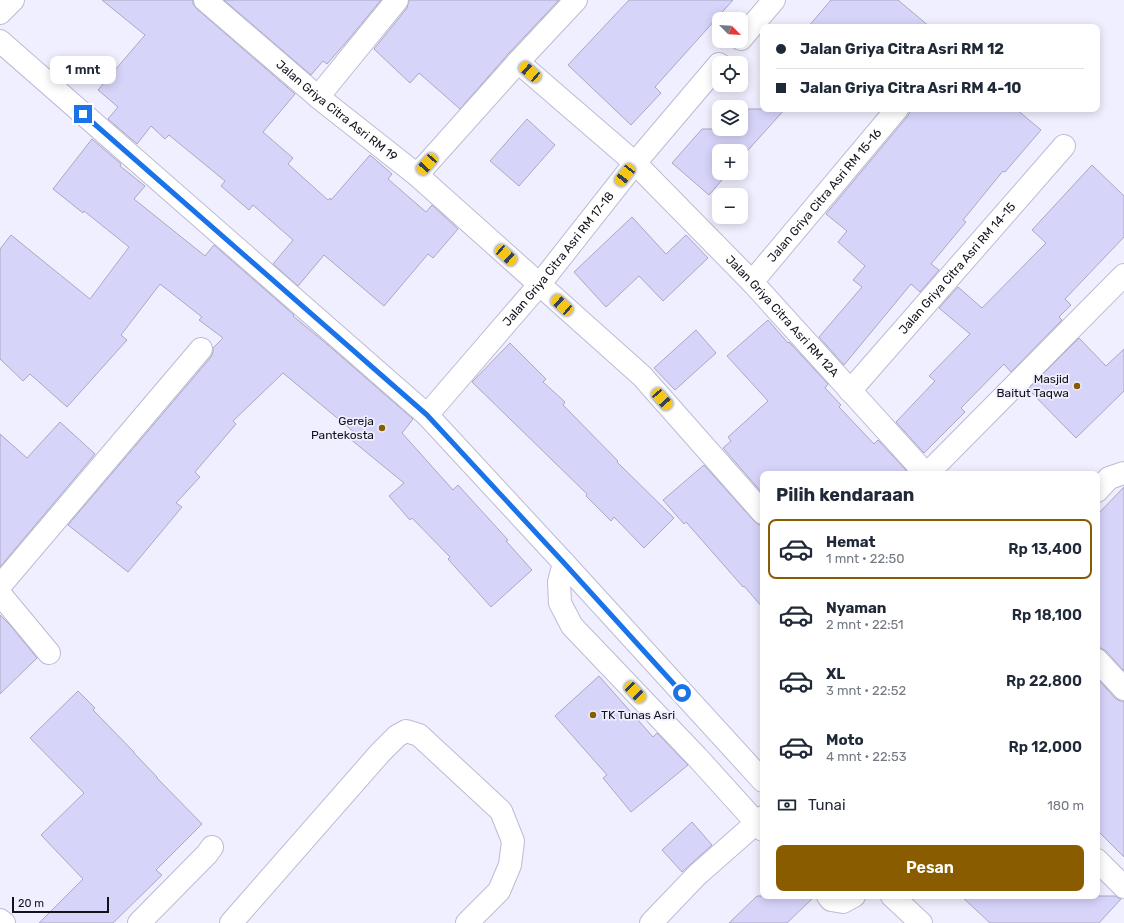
<!DOCTYPE html>
<html lang="id">
<meta charset="utf-8">
<style>
:root{--surface:#fff;--page:#f6f6f7;--text:#1f2937;--muted:#747a83;--line:#e0e1e3;--accent:#8a5c00}
body{margin:0;font-family:Rubik,sans-serif;background:var(--page);color:var(--text);height:100vh;display:flex;flex-direction:column;font-size:15px;white-space:nowrap}
*{box-sizing:border-box;margin:0}
p{font-size:13px;color:var(--muted)}
.icon{flex:none;width:22px;height:22px;fill:none;stroke:currentColor;stroke-width:2;stroke-linecap:round;stroke-linejoin:round}
.map{position:relative;flex:1;overflow:hidden}
.panel{position:absolute;left:760px;top:471px;width:340px;height:428px;display:flex;flex-direction:column;background:var(--surface);border-radius:8px;box-shadow:0 2px 10px #0003}
.panel>*{flex:none}
.top-card{position:absolute;left:760px;top:24px;width:340px;height:88px;border-radius:8px;box-shadow:0 2px 10px #0003;display:grid;align-content:center;height:88px;padding:0 16px;background:var(--surface)}
.needle{width:26px;rotate:114deg}
.fabs{position:absolute;left:712px;top:12px;display:grid;gap:8px}
.fabs a{display:grid;place-items:center;width:36px;height:36px;border-radius:8px;background:var(--surface);box-shadow:0 2px 10px #0003;font-size:20px}
.scale{position:absolute;left:12px;bottom:10px;width:97px;box-sizing:border-box;padding-left:4px;border:2px solid #13121b;border-top:0;font-size:11px;line-height:14px;white-space:nowrap;color:#13121b;-webkit-text-stroke:3px #f0efff;paint-order:stroke}
.end{position:absolute;width:18px;height:18px;margin:-9px;border:5px solid #1a73e8;background:#fff;box-shadow:0 0 0 2px #fff}
.from{border-radius:50%}
.bubble{position:absolute;height:28px;border-radius:8px;background:var(--surface);box-shadow:0 2px 10px #0003;font-size:13px;font-weight:600;line-height:28px;text-align:center}
.car{position:absolute;width:12px;height:24px;margin:-12px -6px;border-radius:5px;box-shadow:0 0 3px 1px #0007;background:linear-gradient(#f5c518 24%,#345 0 40%,#f5c518 0 76%,#345 0 86%,#f5c518 0)}
.top-card b{display:flex;align-items:center;gap:14px;height:38px;font-size:15px}
.top-card b+b{border-top:1px solid var(--line)}
.top-card i{width:10px;height:10px;background:var(--text)}
ul{padding:0;list-style:none}
li{display:flex;align-items:center;gap:12px;height:60px;margin:0 8px 6px;padding:0 8px;border:2px solid transparent;border-radius:8px}
li div{flex:1}
li b{display:block;font-size:15px}
li em{font-style:normal;font-weight:600}
li.selected{border-color:var(--accent)}
li>.icon{width:36px;height:36px;stroke-width:1.5}
h2{padding:0 16px;font-size:18px;line-height:48px}
.pay{display:flex;align-items:center;gap:10px;height:44px;padding:0 16px;font-size:15px}
.pay p{margin-inline-start:auto}
.button{display:flex;gap:8px;margin-top:auto;padding:8px 16px}
.button a{flex:1;height:46px;border-radius:8px;background:var(--accent);color:#fff;font-size:16px;font-weight:600;line-height:46px;text-align:center}
.map>svg:first-child{display:block}
</style>
<div class="map">
<svg width="1124" height="923" viewBox="0 0 1124 923">
<rect width="100%" height="100%" fill="#f0efff"/>
<g fill="#d7d4fa" stroke="#aaa8c1">
<path d="M102,0H193V4L197,9L295,94L263,132L293,158L288,164L328,200L330,198L331,200L370,155L392,174L388,179L426,212L432,205L458,229L433,258L428,254L384,306L324,255L298,286L273,264L293,240L253,205L249,210L221,186L225,181L169,135L165,139L151,126L137,144L108,119L118,107L98,90L145,35Z"/>
<path d="M224,0H381L348,40L327,64L323,61L311,75Z"/>
<path d="M409,0H559L509,53L460,109L419,73L410,83L374,49L407,8Z"/>
<path d="M629,0H733L655,87L661,93L631,125L568,65Z"/>
<path d="M831,0H898L930,27H808Z"/>
<path d="M741,109H785L741,158V151H719V173H728L709,195L672,163L702,129H741Z"/>
<path d="M912,109H1016L1041,130L1005,172L1003,171L963,220L966,222L931,264L939,270L920,292L911,284L844,365L819,337L862,287L853,280L865,266L838,242L847,231L826,214L907,117Z"/>
<path d="M527,119L555,145L519,186L490,161Z"/>
<path d="M92,139L121,164L120,166L145,186L134,199L205,256L214,245L294,315L293,316L328,345L413,419L402,433L453,490L458,485L508,540L506,541L532,570L491,607L448,559L450,557L412,518L410,520L389,496L404,483L349,438L354,432L283,373L233,421L236,424L195,472L200,477L176,503L182,507L128,572L68,525L211,357L213,352V348L223,338L199,320L202,317L160,284L121,335L127,340L67,407L30,374L23,381L0,359V249L11,235L90,299L129,247L84,211L83,213L53,189Z"/>
<path d="M1092,165L1124,196V237L1065,299L1071,305L1059,317L1062,320L1011,372L1004,364L961,408L965,412L924,453L896,422L935,381L929,376L970,334L939,308L958,287L982,308L1046,243L1032,230Z"/>
<path d="M632,217L666,254L686,235L708,258L663,301L639,276L606,307L574,272Z"/>
<path d="M768,320L788,343L789,342L828,384L825,388L841,405L839,407L874,444L878,440L906,470L903,474H763V494L723,448L731,441L728,437L768,401L727,356Z"/>
<path d="M696,330L716,353L675,390L654,368Z"/>
<path d="M1079,338L1106,366L1124,349V391L1076,438L1028,389Z"/>
<path d="M510,343L546,379L543,382L565,402L563,405L618,461L617,462L674,518L644,548L614,517L611,521L586,496L587,494L472,382Z"/>
<path d="M60,422L95,454L0,567V434L27,458Z"/>
<path d="M704,465L754,521L759,525H763V608L744,586L743,587L686,522L684,524L663,500Z"/>
<path d="M1124,487V671L1106,651L1101,648H1097V515Z"/>
<path d="M0,615L10,625L37,658L0,694Z"/>
<path d="M599,676L653,737L657,733L688,765L631,812L603,778L607,775L555,716Z"/>
<path d="M1097,678L1115,698L1120,701H1124V857L1097,830Z"/>
<path d="M78,691L95,708L93,710L134,752V753L157,777V778L202,824L156,870L162,875L113,923H39L83,879L41,835L84,793L30,738Z"/>
<path d="M692,822L712,845L682,872L662,850Z"/>
<path d="M757,896H815L787,923H729Z"/>
<path d="M961,896H1115L1121,899L1099,923H990Z"/>
</g>
<g fill="none" stroke-linecap="round" stroke-linejoin="round">
<defs>
<g id="minor">
<path id="s1" d="M205,0L318,97L417,175L642,376L763,513"/>
<path d="M0,13L13,0"/>
<path d="M741,39L774,0"/>
<path d="M0,41L427,415L564,563L763,781"/>
<path id="s2" d="M518,62L635,163L752,282L926,474"/>
<path d="M318,97L397,0"/>
<path d="M417,175L518,62L576,0"/>
<path id="s3" d="M752,282L897,109"/>
<path id="s4" d="M850,391L1064,146"/>
<path id="s5" d="M427,415L539,285L635,163L719,64"/>
<path d="M927,474L1124,275"/>
<path d="M1097,491L1109,478L1124,473"/>
<path d="M564,563L559,582L560,603L572,626L697,757L763,830"/>
<path d="M0,586L201,349"/>
<path d="M0,594L49,653"/>
<path d="M1097,660L1124,689"/>
<path d="M1097,860L1124,887"/>
<path d="M828,896L831,900L843,902L854,896"/>
<path d="M892,896L921,923"/>
<path d="M0,920L4,923"/>
<path d="M139,923L207,854L212,847"/>
<path d="M231,923L380,753L397,736L406,731L419,735L501,811L513,841L510,865L499,891L467,923"/>
<path d="M651,923L697,875L763,817"/>
</g>
</defs>
<use href="#minor" stroke="#bcbbd4" stroke-width="24"/>
<use href="#minor" stroke="#fff" stroke-width="22"/>
</g>
<g fill="none" stroke-linecap="round" stroke-linejoin="round">
<path stroke="#1a73e8" stroke-width="5" d="M83,114L427,415L564,563L682,693"/>
</g>
<g fill="#8a5c00" stroke="#f0efff" stroke-width="1.5">
<circle cx="1077" cy="386" r="4"/>
<circle cx="382" cy="428" r="4"/>
<circle cx="593" cy="715" r="4"/>
</g>
<g text-anchor="middle" stroke-width="3.5" stroke-linejoin="round" paint-order="stroke">
<g font-size="12" fill="#13121b" stroke="#f0efff">
<text dy="4" stroke="none"><textPath href="#s1" startOffset="172">Jalan Griya Citra Asri RM 19</textPath></text>
<text dy="4" stroke="none"><textPath href="#s3" startOffset="113">Jalan Griya Citra Asri RM 15-16</textPath></text>
<text dy="4" stroke="none"><textPath href="#s5" startOffset="204">Jalan Griya Citra Asri RM 17-18</textPath></text>
<text dy="4" stroke="none"><textPath href="#s4" startOffset="163">Jalan Griya Citra Asri RM 14-15</textPath></text>
<text dy="4" stroke="none"><textPath href="#s2" startOffset="367">Jalan Griya Citra Asri RM 12A</textPath></text>
</g>
<g font-size="12" fill="#13121b" stroke="#f0efff" text-anchor="end">
<text x="1069" y="383">Masjid<tspan x="1069" dy="14">Baitut Taqwa</tspan></text>
<text x="374" y="425">Gereja<tspan x="374" dy="14">Pantekosta</tspan></text>
<text x="601" y="719" text-anchor="start">TK Tunas Asri</text>
</g>
</g>
</svg>
<div class="fabs">
<a><svg class="needle" viewBox="-14 -14 28 28"><path d="M0-13l5 13h-10z" fill="#e53935"/><path d="M0 13l5-13h-10z" fill="#747a83"/></svg></a>
<a><svg class="icon" aria-label="locate" viewBox="0 0 24 24"><circle cx="12" cy="12" r="6"/><path d="M12 2v4M12 18v4M2 12h4M18 12h4"/></svg></a>
<a><svg class="icon" aria-label="layers" viewBox="0 0 24 24"><path d="M12 4l9 5-9 5-9-5zM3 14l9 5 9-5"/></svg></a>
<a>+</a>
<a>−</a>
</div>
<div class="scale">20 m</div>
<i class="end from" style="left:682px;top:693px"></i>
<i class="end" style="left:83px;top:114px"></i>
<div class="bubble" style="left:50px;top:56px;width:66px">1 mnt</div>
<i class="car" style="left:530px;top:72px;rotate:311deg"></i>
<i class="car" style="left:427px;top:164px;rotate:222deg"></i>
<i class="car" style="left:625px;top:175px;rotate:218deg"></i>
<i class="car" style="left:506px;top:255px;rotate:132deg"></i>
<i class="car" style="left:562px;top:305px;rotate:312deg"></i>
<i class="car" style="left:662px;top:399px;rotate:138deg"></i>
<i class="car" style="left:635px;top:692px;rotate:136deg"></i>
<div class="top-card">
<b><i class="from"></i>Jalan Griya Citra Asri RM 12</b>
<b><i></i>Jalan Griya Citra Asri RM 4-10</b>
</div>
<section class="panel">
<h2>Pilih kendaraan</h2>
<ul>
<li class="selected"><svg class="icon" aria-label="car" viewBox="0 0 24 24"><path d="M5 17H2v-5l4-1 3-4h7l3 4 3 1v5h-3M9 17h6M6 11h13"/><circle cx="7" cy="17" r="2"/><circle cx="17" cy="17" r="2"/></svg><div><b>Hemat</b><p>1 mnt · 22:50</p></div><em>Rp 13,400</em></li>
<li><svg class="icon" aria-label="car" viewBox="0 0 24 24"><path d="M5 17H2v-5l4-1 3-4h7l3 4 3 1v5h-3M9 17h6M6 11h13"/><circle cx="7" cy="17" r="2"/><circle cx="17" cy="17" r="2"/></svg><div><b>Nyaman</b><p>2 mnt · 22:51</p></div><em>Rp 18,100</em></li>
<li><svg class="icon" aria-label="car" viewBox="0 0 24 24"><path d="M5 17H2v-5l4-1 3-4h7l3 4 3 1v5h-3M9 17h6M6 11h13"/><circle cx="7" cy="17" r="2"/><circle cx="17" cy="17" r="2"/></svg><div><b>XL</b><p>3 mnt · 22:52</p></div><em>Rp 22,800</em></li>
<li><svg class="icon" aria-label="car" viewBox="0 0 24 24"><path d="M5 17H2v-5l4-1 3-4h7l3 4 3 1v5h-3M9 17h6M6 11h13"/><circle cx="7" cy="17" r="2"/><circle cx="17" cy="17" r="2"/></svg><div><b>Moto</b><p>4 mnt · 22:53</p></div><em>Rp 12,000</em></li>
</ul>
<div class="pay"><svg class="icon" aria-label="cash" viewBox="0 0 24 24"><path d="M3 7h18v10H3z"/><circle cx="12" cy="12" r="2"/></svg>Tunai<p>180 m</p></div>
<div class="button"><a>Pesan</a></div>
</section>
</div>
